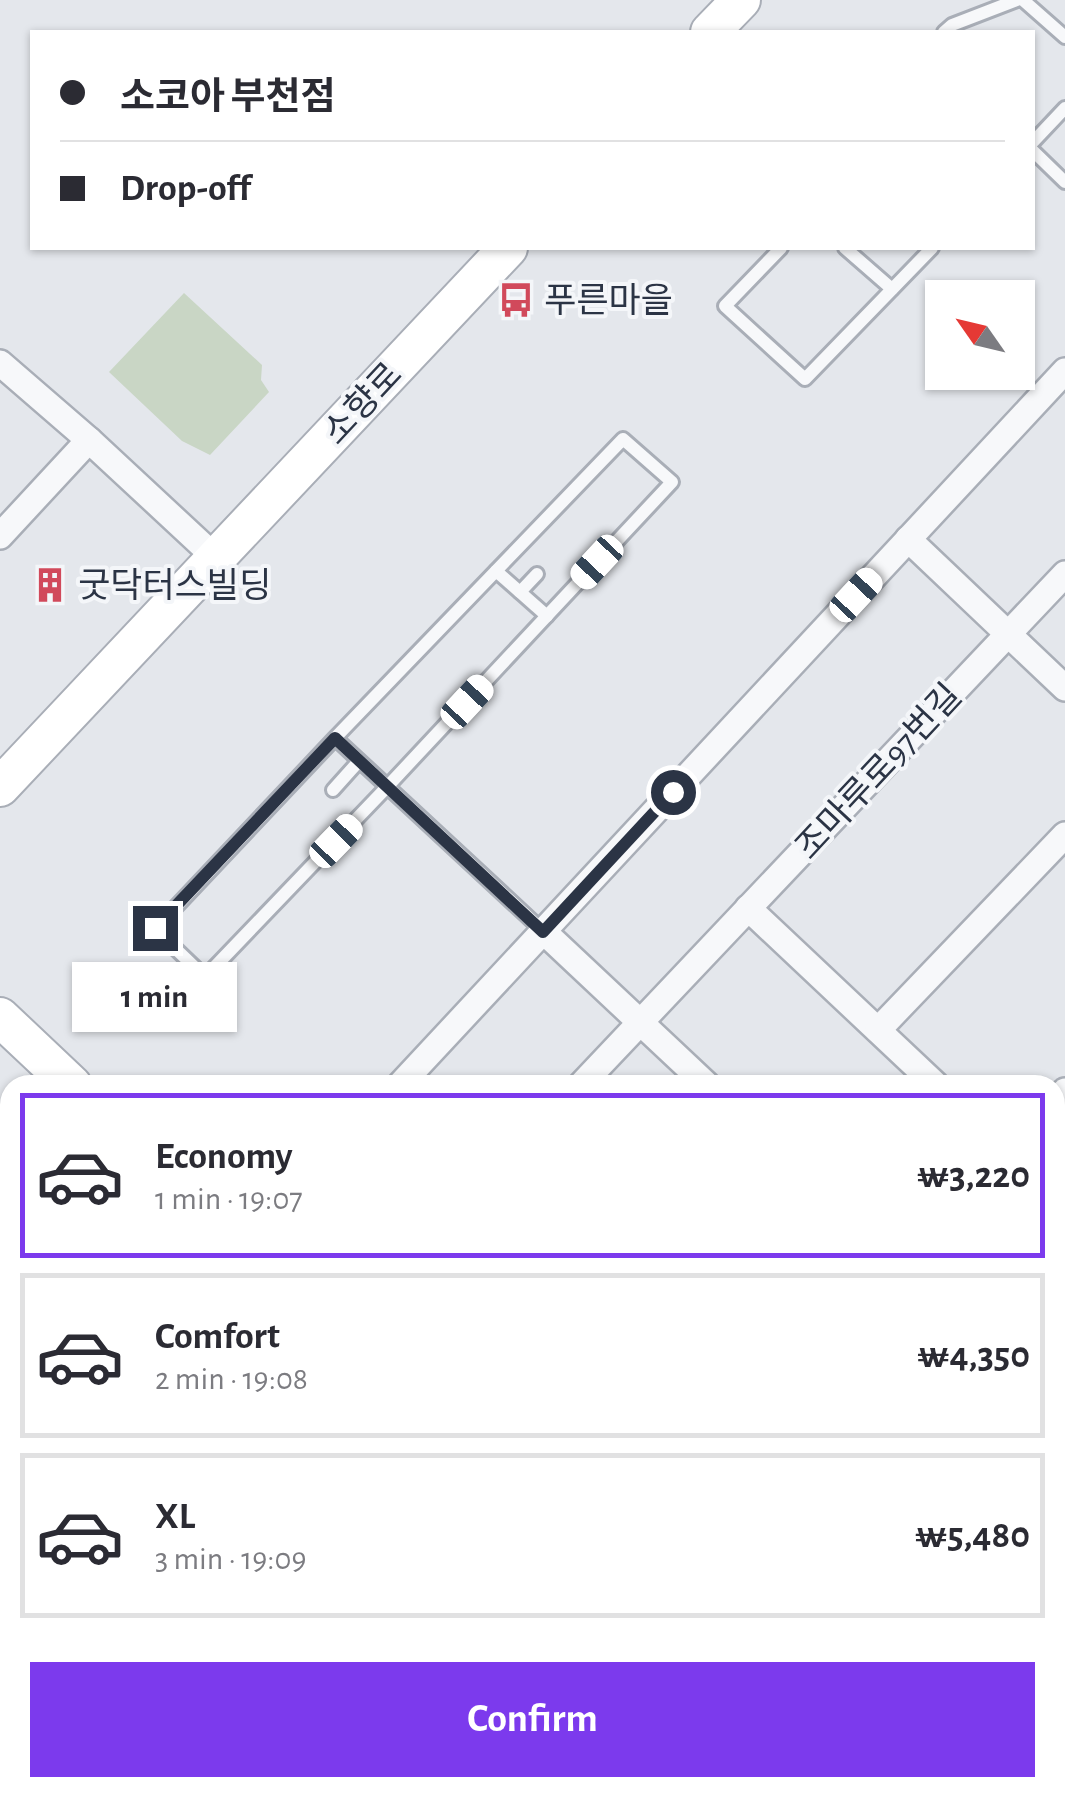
<!DOCTYPE html>
<meta charset="utf-8">
<style>
:root{--surface:#fff;--page:#f7f7f7;--text:#2b2b33;--muted:#7c7c81;--line:#e1e1e2;--accent:#7c3aed}
body{margin:0;font-family:"Alegreya Sans","Noto Sans KR",sans-serif;background:var(--page);color:var(--text);height:100vh;display:flex;flex-direction:column;font-size:38px;white-space:nowrap}
*{box-sizing:border-box;margin:0}
p{font-size:32px;color:var(--muted)}
.icon{flex:none;width:55px;height:55px;fill:none;stroke:currentColor;stroke-width:2;stroke-linecap:round;stroke-linejoin:round}
.map{position:relative;flex:1;overflow:hidden}
.details{position:absolute;left:0px;top:1075px;width:1065px;height:722px;display:flex;flex-direction:column;background:var(--surface);border-radius:30px 30px 0 0;box-shadow:0 2px 8px #0004}
.details>*{flex:none}
.top-card{position:absolute;left:30px;top:30px;width:1005px;height:220px;border-radius:0px;box-shadow:0 2px 8px #0004;display:grid;align-content:center;height:220px;padding:0 30px;background:var(--surface)}
.needle{width:65px;rotate:304deg}
.tools{position:absolute;left:925px;top:280px;display:grid;gap:20px}
.tools a{display:grid;place-items:center;width:110px;height:110px;border-radius:0px;background:var(--surface);box-shadow:0 2px 8px #0004;font-size:50px}
.end{position:absolute;width:45px;height:45px;margin:-22px;border:12px solid #2b3445;background:#fff;box-shadow:0 0 0 5px #fff}
.from{border-radius:50%}
.bubble{position:absolute;height:70px;border-radius:0px;background:var(--surface);box-shadow:0 2px 8px #0004;font-size:32px;font-weight:700;line-height:70px;text-align:center}
.car{position:absolute;width:30px;height:60px;margin:-30px -15px;border-radius:12px;box-shadow:0 0 8px 2px #0007;background:linear-gradient(#fff 24%,#345 0 40%,#fff 0 76%,#345 0 86%,#fff 0)}
.top-card b{display:flex;align-items:center;gap:35px;height:95px;font-size:38px}
.top-card b+b{border-top:2px solid var(--line)}
.top-card i{width:25px;height:25px;background:var(--text)}
ul{padding:18px 0 0;list-style:none}
li{display:flex;align-items:center;gap:30px;height:165px;margin:0 20px 15px;padding:0 10px;border:5px solid var(--line);border-radius:0px}
li div{flex:1}
li b{display:block;font-size:38px}
li em{font-style:normal;font-weight:700}
li.on{border-color:var(--accent)}
li>.icon{width:90px;height:90px;stroke-width:1.5}
.primary-button{display:flex;gap:20px;margin-top:auto;padding:20px 30px}
.primary-button a{flex:1;height:115px;border-radius:0px;background:var(--accent);color:#fff;font-size:40px;font-weight:700;line-height:115px;text-align:center}
.map>svg:first-child{display:block}
</style>
<div class="map">
<svg width="1065" height="1797" viewBox="0 0 1065 1797">
<rect width="100%" height="100%" fill="#e4e7ec"/>
<path fill="#d2d6de" d="M115,1788H707L718,1797H125Z"/>
<g fill="#c9d6c5">
<path d="M184,293L262,365L261,380L269,392L210,455L182,441L109,372Z"/>
<path d="M433,1788H694L704,1797H443Z"/>
</g>
<g fill="none" stroke-linecap="round" stroke-linejoin="round">
<defs>
<g id="lane">
<path d="M1023,0L1065,37"/>
<path d="M944,32L952,25L1017,0"/>
<path d="M1032,143L1065,108"/>
<path d="M1032,150L1065,182"/>
<path d="M781,248L725,306L805,379L932,248"/>
<path d="M845,248L892,289"/>
<path d="M496,571L547,616"/>
<path d="M520,592L537,574"/>
<path d="M335,738L155,929L205,977L387,787L672,482L623,439L335,738L543,931"/>
<path d="M333,790L359,761"/>
<path d="M0,1477H10"/>
</g>
<g id="street">
<path d="M0,363L89,440L216,558"/>
<path d="M0,536L89,440"/>
<path d="M908,539L1065,688"/>
<path d="M748,908L936,1085"/>
<path d="M543,931L707,1085"/>
<path d="M878,1030L1065,835"/>
<path d="M400,1085L1065,371"/>
<path d="M581,1085L1065,574"/>
<path d="M1055,1101L1065,1091"/>
<path d="M1055,1197L1065,1206"/>
<path d="M1055,1367L1065,1356"/>
<path d="M1055,1412L1065,1421"/>
<path d="M1055,1458L1065,1447"/>
<path d="M0,1740L10,1730"/>
</g>
<g id="secondary">
<path d="M710,32L741,0"/>
<path d="M0,787L508,248"/>
<path d="M0,1017L72,1085"/>
<path d="M1055,1677L1065,1667"/>
<path d="M824,1788L834,1797"/>
<path d="M942,1797L951,1788"/>
</g>
</defs>
<use href="#lane" stroke="#a9aeb7" stroke-width="18"/>
<use href="#street" stroke="#a9aeb7" stroke-width="30"/>
<use href="#secondary" stroke="#a9aeb7" stroke-width="42"/>
<use href="#lane" stroke="#f7f8fa" stroke-width="12"/>
<use href="#street" stroke="#f7f8fa" stroke-width="25"/>
<use href="#secondary" stroke="#fff" stroke-width="38"/>
</g>
<g fill="none" stroke-linecap="round" stroke-linejoin="round">
<path stroke="#2b3445" stroke-width="12" d="M155,928L335,738L543,932L673,792"/>
</g>
<defs>
<symbol id="bus-bare" viewBox="-9 -9 18 18"><path d="M-5-6H5V4H4V6H2V4H-2V6H-4V4H-5ZM-3.5-4V0h7V-4ZM-3.5 1.2v1.5H-2V1.2ZM2 1.2v1.5H3.5V1.2Z" fill="#d1495b" stroke="#f4f6f9" stroke-width="2.5" paint-order="stroke"/></symbol>
<symbol id="building-bare" viewBox="-9 -9 18 18"><path d="M-4-6H4V6H1V3H-1V6H-4ZM-2.5-4.3h1.7v1.8h-1.7ZM.8-4.3h1.7v1.8H.8ZM-2.5-1h1.7V.8h-1.7ZM.8-1h1.7V.8H.8Z" fill="#d1495b" stroke="#f4f6f9" stroke-width="2.5" paint-order="stroke"/></symbol>
</defs>
<g fill-rule="evenodd">
<use href="#bus-bare" x="491" y="275" width="50" height="50"/>
<use href="#building-bare" x="25" y="560" width="50" height="50"/>
</g>
<g text-anchor="middle" stroke-width="8" stroke-linejoin="round" paint-order="stroke">
<g font-size="35" fill="#2b3445" stroke="#f4f6f9" text-anchor="start">
<text x="544" y="312">푸른마을</text>
<text x="78" y="597">굿닥터스빌딩</text>
</g>
<g font-size="35" fill="#2b3445" stroke="#f4f6f9">
<text transform="translate(362 403) rotate(-47)" y="12">소향로</text>
<text transform="translate(878 771) rotate(-47)" y="12">조마루로97번길</text>
</g>
</g>
</svg>
<div class="tools">
<a><svg class="needle" viewBox="-14 -14 28 28"><path d="M0-13l5 13h-10z" fill="#e53935"/><path d="M0 13l5-13h-10z" fill="#7c7c81"/></svg></a>
</div>
<i class="end from" style="left:673px;top:792px"></i>
<i class="end" style="left:155px;top:928px"></i>
<div class="bubble" style="left:72px;top:962px;width:165px">1 min</div>
<i class="car" style="left:597px;top:562px;rotate:223deg"></i>
<i class="car" style="left:856px;top:595px;rotate:43deg"></i>
<i class="car" style="left:467px;top:702px;rotate:43deg"></i>
<i class="car" style="left:336px;top:841px;rotate:44deg"></i>
<div class="top-card">
<b><i class="from"></i>소코아 부천점</b>
<b><i></i>Drop-off</b>
</div>
<section class="details">
<ul>
<li class="on"><svg class="icon" aria-label="car" viewBox="0 0 24 24"><path d="M5 17H2v-5l4-1 3-4h7l3 4 3 1v5h-3M9 17h6M6 11h13"/><circle cx="7" cy="17" r="2"/><circle cx="17" cy="17" r="2"/></svg><div><b>Economy</b><p>1 min · 19:07</p></div><em>₩3,220</em></li>
<li><svg class="icon" aria-label="car" viewBox="0 0 24 24"><path d="M5 17H2v-5l4-1 3-4h7l3 4 3 1v5h-3M9 17h6M6 11h13"/><circle cx="7" cy="17" r="2"/><circle cx="17" cy="17" r="2"/></svg><div><b>Comfort</b><p>2 min · 19:08</p></div><em>₩4,350</em></li>
<li><svg class="icon" aria-label="car" viewBox="0 0 24 24"><path d="M5 17H2v-5l4-1 3-4h7l3 4 3 1v5h-3M9 17h6M6 11h13"/><circle cx="7" cy="17" r="2"/><circle cx="17" cy="17" r="2"/></svg><div><b>XL</b><p>3 min · 19:09</p></div><em>₩5,480</em></li>
</ul>
<div class="primary-button"><a>Confirm</a></div>
</section>
</div>
